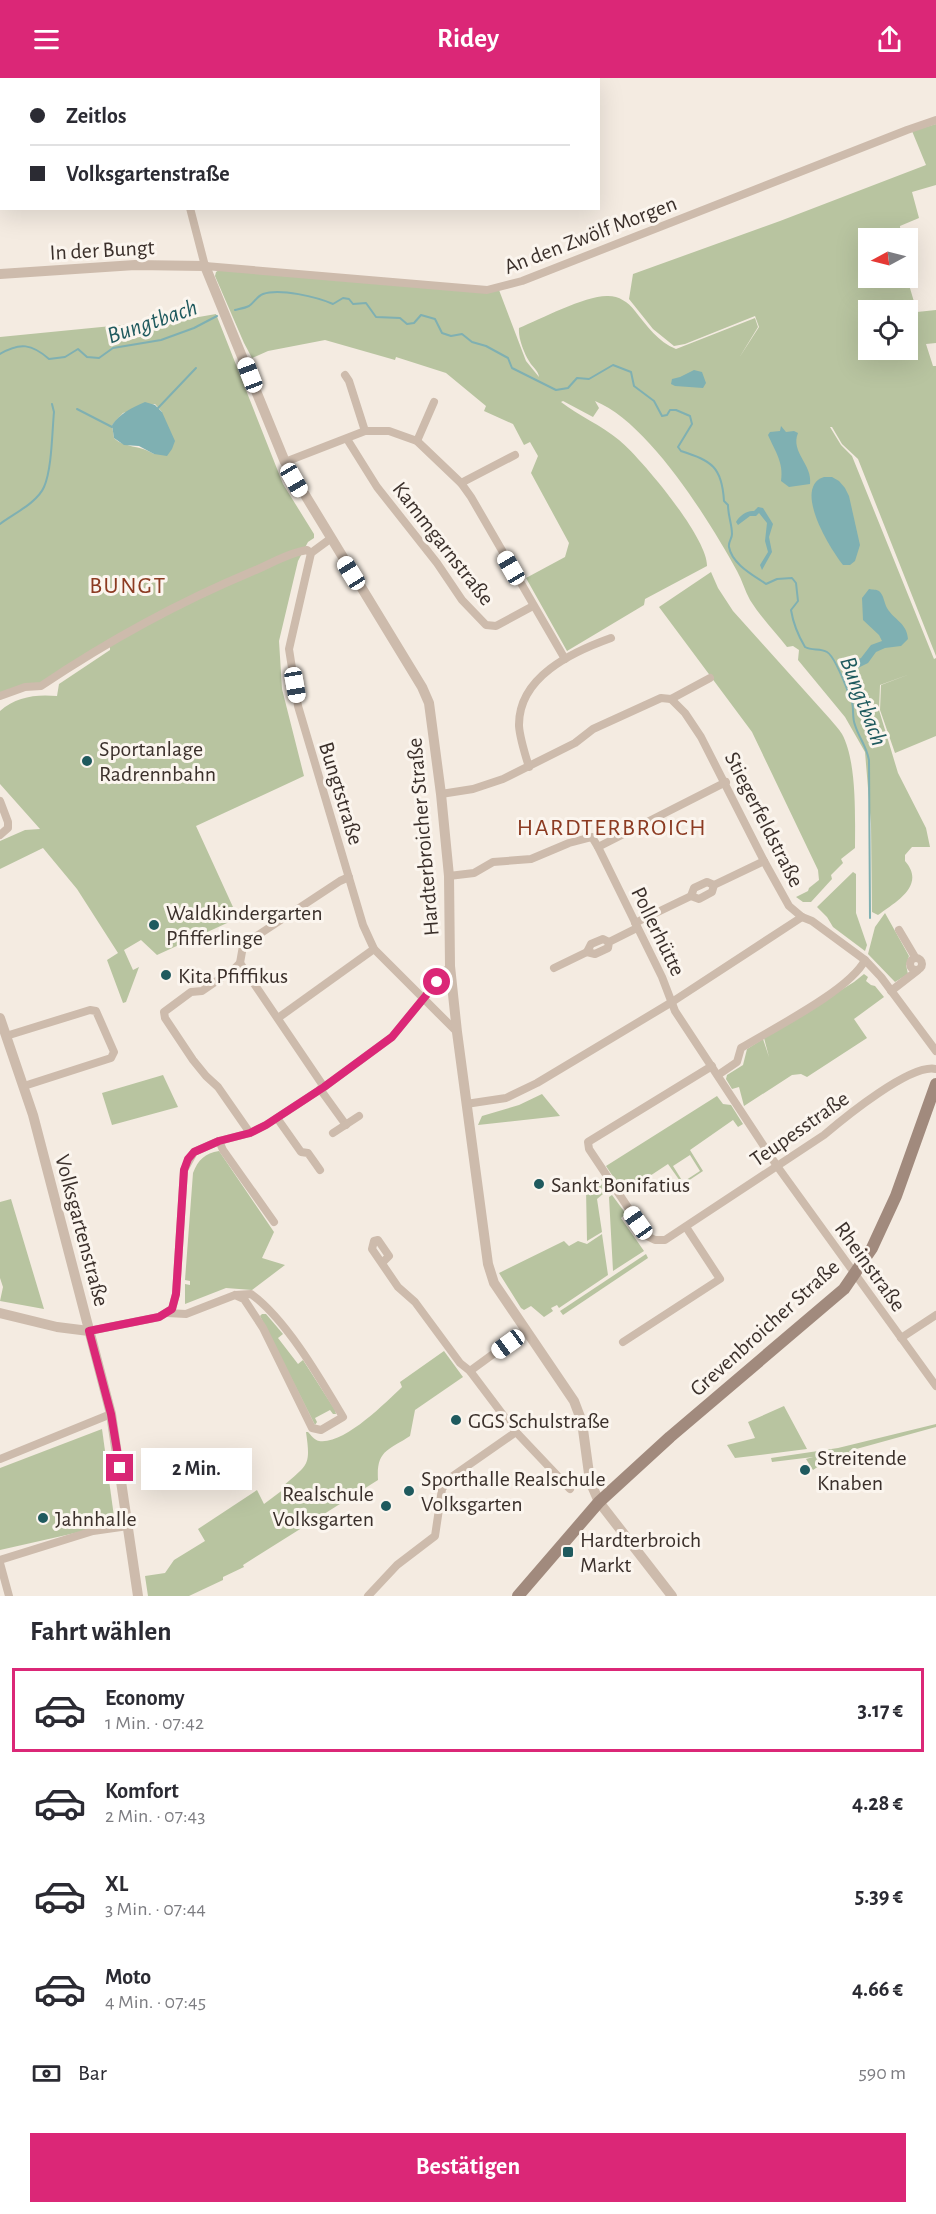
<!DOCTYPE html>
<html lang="de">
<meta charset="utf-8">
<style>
:root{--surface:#fff;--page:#f7f7f7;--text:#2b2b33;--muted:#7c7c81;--line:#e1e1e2;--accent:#db2777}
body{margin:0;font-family:"Alegreya Sans",sans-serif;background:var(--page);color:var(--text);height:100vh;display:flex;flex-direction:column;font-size:22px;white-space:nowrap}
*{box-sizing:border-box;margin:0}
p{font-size:20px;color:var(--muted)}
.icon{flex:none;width:33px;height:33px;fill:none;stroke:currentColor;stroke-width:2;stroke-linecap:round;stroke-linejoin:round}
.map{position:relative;height:1518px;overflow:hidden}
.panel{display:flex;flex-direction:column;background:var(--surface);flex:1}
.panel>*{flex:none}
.banner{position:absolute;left:0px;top:0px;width:600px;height:132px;box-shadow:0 6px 24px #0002;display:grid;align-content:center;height:132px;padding:0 30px;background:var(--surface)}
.needle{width:39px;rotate:263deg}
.buttons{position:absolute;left:858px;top:150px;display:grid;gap:12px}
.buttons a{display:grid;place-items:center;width:60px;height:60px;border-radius:0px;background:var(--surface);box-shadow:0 6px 24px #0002;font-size:30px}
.end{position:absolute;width:27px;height:27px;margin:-14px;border:8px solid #db2777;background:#fff;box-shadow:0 0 0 3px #fff}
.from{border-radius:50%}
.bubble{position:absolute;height:42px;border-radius:0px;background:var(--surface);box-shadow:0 6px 24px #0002;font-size:20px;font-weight:700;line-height:42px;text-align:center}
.car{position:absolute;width:18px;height:36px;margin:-18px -9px;border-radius:8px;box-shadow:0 0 4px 2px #0007;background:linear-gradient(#fff 24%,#345 0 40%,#fff 0 76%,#345 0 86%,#fff 0)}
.banner b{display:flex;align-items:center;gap:21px;height:57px;font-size:22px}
.banner b+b{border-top:2px solid var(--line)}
.banner i{width:15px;height:15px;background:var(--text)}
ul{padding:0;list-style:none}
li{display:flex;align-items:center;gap:18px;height:84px;margin:0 12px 9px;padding:0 18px;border:3px solid transparent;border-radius:0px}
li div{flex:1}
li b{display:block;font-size:22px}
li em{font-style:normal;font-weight:700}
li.active{border-color:var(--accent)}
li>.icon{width:54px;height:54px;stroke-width:1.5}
h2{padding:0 30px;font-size:27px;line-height:72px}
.pay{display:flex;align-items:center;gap:15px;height:66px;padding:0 30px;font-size:22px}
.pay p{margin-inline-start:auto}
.button{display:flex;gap:12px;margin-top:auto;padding:12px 30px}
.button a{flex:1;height:69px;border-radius:0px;background:var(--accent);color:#fff;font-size:24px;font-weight:700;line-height:69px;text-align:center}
header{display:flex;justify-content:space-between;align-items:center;height:78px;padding:0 30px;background:var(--accent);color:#fff;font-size:27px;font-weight:700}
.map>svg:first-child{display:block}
</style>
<header><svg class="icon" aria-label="menu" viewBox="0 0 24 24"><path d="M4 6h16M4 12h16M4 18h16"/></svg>Ridey<svg class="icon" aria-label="share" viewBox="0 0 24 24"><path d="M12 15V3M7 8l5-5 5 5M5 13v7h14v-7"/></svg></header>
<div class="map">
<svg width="936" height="1518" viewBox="0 0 936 1518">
<rect width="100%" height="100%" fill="#f4ebe1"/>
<g fill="#b8c4a0" fill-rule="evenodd">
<path d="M936,46V107L912,114L919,140L900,148L901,160H868V200H907L917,234L936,232V265L926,266L933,288H936V578L858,381L842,366L832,349H830L841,367L852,378L934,581L936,580V658L895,675L880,632L881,607L910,596L880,607L879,632L898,695L926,750L930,769H912L905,777V783C926,807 897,823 878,837L872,834L871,746L865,674L845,639L798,582L799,572L793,568L787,569C775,554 760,538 750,522C745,513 742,502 737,493C709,442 649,345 595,323L599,330L593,339L563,323L561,324C579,338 601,347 619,362C641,380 708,460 707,488L645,521L644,527L567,573L526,500L565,479L569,465L531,395L538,378L530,364L524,367L513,346L484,333L486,328L446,295L396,279L395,282L325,262L268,273L252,280L244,265L215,198L216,194L222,190L499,212L526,283L539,299C538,292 533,290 529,283C524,275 518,260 519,250C541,241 586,217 608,218C619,218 628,224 635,233C647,248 658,264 676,271L755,240L758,249L739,280L759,249L755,238L685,266L674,268L653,251L629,221L633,196L780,143L926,87L912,53ZM868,232H908V272H868Z"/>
<path d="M216,236L283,406L314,456V460L308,464L298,483L279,563L282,611L304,698L196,748L238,840L157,877L141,862L124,872L133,892L139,889L126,924L123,925L107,882L118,875L77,811L43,770L0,791V763L25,752L40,751L0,706V633C16,619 35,616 57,618L59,606L110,572V565L41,608L0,618V259L193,240ZM155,326L162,334L154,376C140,367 124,370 114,360L112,347L123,335Z"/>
<path d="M711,494L718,510L733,533L830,641C834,646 839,651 842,656C857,683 855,739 855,770L841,781L843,785L831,797L832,801L811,824H803L796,819L808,813L809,810L819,802L818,792L752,654L659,529Z"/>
<path d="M853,794L856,796V835L867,867L865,873L833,849L827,839L817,829Z"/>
<path d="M885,835L909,878L906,887L908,896L895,904L868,876L875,849Z"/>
<path d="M864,896L868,899L866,903L871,907L875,908L884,919L854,941L867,960L807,999L801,996L792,997L744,1028L739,1009L732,1011L726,1001L727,997L743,987L747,971L763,961L769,979L764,960L854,904Z"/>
<path d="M163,997L178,1029L112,1047L102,1015Z"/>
<path d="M542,1016L560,1038L478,1047L482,1038L519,1027Z"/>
<path d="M717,1018L723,1026L731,1027L743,1046L738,1049L733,1042L690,1072L703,1093L676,1111L674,1108L680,1103L668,1086L624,1115L606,1088ZM690,1077L700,1093L683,1104L673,1088Z"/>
<path d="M219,1073L274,1154L262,1180L285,1187L252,1212L226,1210L185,1226V1206L190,1207V1203L185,1202L193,1095C198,1082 205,1075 219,1073Z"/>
<path d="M602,1101L609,1111L597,1121L602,1154L587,1163L586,1111Z"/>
<path d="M612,1117L626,1136L621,1140L644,1173L613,1193L609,1119Z"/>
<path d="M11,1121L44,1231L0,1223L3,1209L0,1200V1124Z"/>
<path d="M602,1156L608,1197L559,1230L557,1227L551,1230L553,1233L544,1239L531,1228L524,1232L521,1230L499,1195L564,1163L569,1168L578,1163L587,1166Z"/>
<path d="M646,1176L648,1180L563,1237L560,1233Z"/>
<path d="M262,1236H266L283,1256L278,1260L298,1286L303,1282L335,1332L336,1336H333L330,1332L315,1340L317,1344L315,1347L260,1238Z"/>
<path d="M444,1273L463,1299L415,1332L410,1358C389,1372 376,1372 378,1402L243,1487L244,1489L223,1499V1502L189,1518H148L145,1498L165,1495L174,1482L205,1463L198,1451L257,1412L264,1426L284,1411L282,1409C308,1386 311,1389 306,1354H308C311,1357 314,1362 319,1363C344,1367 385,1325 402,1309L400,1304Z"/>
<path d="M784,1328L807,1371L735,1380L727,1367L755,1360L748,1344Z"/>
<path d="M936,1346V1349L849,1373L853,1382L837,1376L813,1392L806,1381L813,1379L772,1384L771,1380L838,1370Z"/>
<path d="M102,1351L115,1446L0,1472V1390Z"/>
</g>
<g fill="#7fb0b2">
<path d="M694,292L702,294L706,305L703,310L675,308L671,306L672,301L680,299Z"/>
<path d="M145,324L155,327L162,334L175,363L172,371L167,378L154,376L139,368L124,367L114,360L112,347C121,335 131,330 145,324Z"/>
<path d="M781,348L786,354L794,353L798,355C790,374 813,387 810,406L789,409L781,403C784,385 775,373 768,357L770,354L780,353Z"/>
<path d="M824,399H832L839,403L845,410L849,418L860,467L855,483L850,487H843C830,471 792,409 824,399Z"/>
<path d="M758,429L763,430L773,446L769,459L772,474L762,492L760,487L768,474L765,463L767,445L759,435L756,438H750L738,447L736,444C739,438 747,432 754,433Z"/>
<path d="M869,511C873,512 876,511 879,513C884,517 884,525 887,530C894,542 907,545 908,561L901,568L885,570L876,574L868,585L858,590L851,587V585L861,580L871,567L882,563L879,557L863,542L862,520Z"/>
</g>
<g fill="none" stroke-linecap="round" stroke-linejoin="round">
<g stroke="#7fb0b2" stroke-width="2">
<path d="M235,232C239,231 245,230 249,228C254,225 257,218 263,216C280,210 317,219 333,226L343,220L349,221L353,226L366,225L376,239L400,240L407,246L414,245L421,237L435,241L442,255L451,258L462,256L472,264L486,268L508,280L512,290L556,312L568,310L577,300L589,301L613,287L631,294L634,308L654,323L662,338L667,337L670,332H676L690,338L692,346L678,369L681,373C712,383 722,389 724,423L728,427C728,438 732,446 732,456C732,461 728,464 729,469C732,486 753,497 766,506L777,501L792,500L796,505L798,523L791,532C793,544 799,559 805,569C812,573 820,570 827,574C836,579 848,614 852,624C854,632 852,640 855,647C859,660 866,667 869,682L870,840"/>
<path d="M0,276C20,264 32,266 49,281L65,279L78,271L87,279L99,280L113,270L161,262L194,250L217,238"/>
<path d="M158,330L196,290"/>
<path d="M77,331L112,349"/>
<path d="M0,446C13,436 37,425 44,409C52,391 52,354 54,334L52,326"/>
</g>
<g stroke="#cdbbac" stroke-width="8">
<path d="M155,0L156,2"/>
<path d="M190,130L205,188L487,212L522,203L907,52L936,42"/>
<path d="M345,297L349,303L365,353"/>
<path d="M347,361L377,409L437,485L462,522L486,547L496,548L533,528"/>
<path d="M417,363L434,324"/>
<path d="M285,384L365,353H389L417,363L461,405L471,419L565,581"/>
<path d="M461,405L515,377"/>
<path d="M330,461L311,475L289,571L298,628L363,847L374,871L457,954"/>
<path d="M0,618L25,609L41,608C108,563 177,525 251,494C269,487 287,475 307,472L311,475"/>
<path d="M671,621L710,600"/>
<path d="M529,689C525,676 520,661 519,648C518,599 572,574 611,560"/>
<path d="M441,716L473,711L503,701L575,665L593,651L661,620L671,621L685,635L701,659L764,783L789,828L802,839L812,843L865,882L881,899L936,973"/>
<path d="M0,723L8,744V750L0,757"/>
<path d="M598,769L726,704"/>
<path d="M449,798L474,795L493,784L531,781L569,765L592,759L598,769L662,899L675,933L777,1088L936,1308"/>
<path d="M691,818L699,821L712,814L714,807L764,783"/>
<path d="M635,845L691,818L694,810L707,804L714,807"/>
<path d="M899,852L915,879"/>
<path d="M587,874L595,876L608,870L609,864L637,850"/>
<circle cx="916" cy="886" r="6"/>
<path d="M240,885L324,1009"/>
<path d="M554,890L587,874L591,866L603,861L609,864"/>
<path d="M891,913L918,892"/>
<path d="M278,940L374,871"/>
<path d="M6,958L90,932L96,933L114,974L111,980L24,1008"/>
<path d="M712,988L588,1064L589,1071L647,1158L655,1162H665L824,1057C844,1040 911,985 936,991"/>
<path d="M718,997L737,984L741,970C772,951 850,912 865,882"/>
<path d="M320,1011L346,1047"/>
<path d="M466,1026L506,1020L537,1005L672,924L802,839"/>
<path d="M277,1040L301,1074L308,1075L320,1092"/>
<path d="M250,1055L218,1009L206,998L193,982L165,940L164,934L191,914L202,913L234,891L240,885L243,868L252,861L340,803L349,799"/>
<path d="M333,1055L359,1038"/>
<path d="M219,1063L223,1072L274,1144"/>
<path d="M382,1185L389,1178L378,1162L374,1163L372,1171L398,1209L415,1224L460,1285L470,1293L516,1354L570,1411"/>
<path d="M167,1235L186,1236L235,1217L251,1216C286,1241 321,1302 343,1339L321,1352L312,1350L263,1250L244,1221L235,1217"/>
<path d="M89,1253L159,1239L172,1231L176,1216L184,1092L194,1074L219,1063L250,1055L266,1047L324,1009L392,959L450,888"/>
<path d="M901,1260L936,1237"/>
<path d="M623,1264L720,1201L686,1149"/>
<path d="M470,1293L526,1252"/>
<path d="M0,1381L111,1336"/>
<path d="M0,1482L93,1453L128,1448"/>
<path d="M0,1485L9,1518"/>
<path d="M368,1518L397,1487L435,1458L442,1411L450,1400L516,1354"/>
</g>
<g stroke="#cdbbac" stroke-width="10">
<path d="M0,196L135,187L205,188L285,384L422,609L429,625L441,716L449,798L450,888L457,954L488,1186L494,1205L574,1323L582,1344L590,1403L599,1424L672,1518"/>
<path d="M0,940L33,1037L111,1336L138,1518"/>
<path d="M0,1235L57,1249L89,1253"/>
</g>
<path stroke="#a18a7d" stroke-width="12" d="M518,1518L599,1424L670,1359L844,1211L872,1170L896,1118L936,1006"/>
</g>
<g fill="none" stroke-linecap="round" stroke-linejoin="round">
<path stroke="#db2777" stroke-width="8" d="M120,1390L111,1336L89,1253L159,1239L172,1231L176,1216L184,1092L188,1081L194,1074L219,1063L250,1055L266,1047L324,1009L392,959L437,904"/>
</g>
<g fill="#1f5a5e" stroke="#fbf5ee" stroke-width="2">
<circle cx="87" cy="683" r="6"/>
<circle cx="154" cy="847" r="6"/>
<circle cx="166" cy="897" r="6"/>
<circle cx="539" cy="1106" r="6"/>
<circle cx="456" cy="1342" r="6"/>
<circle cx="805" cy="1392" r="6"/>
<circle cx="409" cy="1413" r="6"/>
<circle cx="386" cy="1428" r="6"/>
<circle cx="43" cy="1440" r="6"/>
<rect x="562" y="1468" width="12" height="12" rx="3"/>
</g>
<g text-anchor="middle" stroke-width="6" stroke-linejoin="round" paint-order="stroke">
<g font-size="22" fill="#3b302b" stroke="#fbf5ee">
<text transform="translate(590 156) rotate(-21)" y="8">An den Zwölf Morgen</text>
<text transform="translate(102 171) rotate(-3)" y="8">In der Bungt</text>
<text transform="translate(444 465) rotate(52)" y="8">Kammgarnstraße</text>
<text transform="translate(342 715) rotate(73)" y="8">Bungtstraße</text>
<text transform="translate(765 741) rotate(63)" y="8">Stiegerfeldstraße</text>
<text transform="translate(422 759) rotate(-95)" y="8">Hardterbroicher Straße</text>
<text transform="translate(659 853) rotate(64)" y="8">Pollerhütte</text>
<text transform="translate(799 1050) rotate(-35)" y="8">Teupesstraße</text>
<text transform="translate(83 1152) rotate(75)" y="8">Volksgartenstraße</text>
<text transform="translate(871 1188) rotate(54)" y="8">Rheinstraße</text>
<text transform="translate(764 1249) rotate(-42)" y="8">Grevenbroicher Straße</text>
</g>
<g font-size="22" fill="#3b302b" stroke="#fbf5ee" text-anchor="start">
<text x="99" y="678">Sportanlage<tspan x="99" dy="25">Radrennbahn</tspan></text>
<text x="166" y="842">Waldkindergarten<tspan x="166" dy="25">Pfifferlinge</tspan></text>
<text x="178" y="905">Kita Pfiffikus</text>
<text x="551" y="1114">Sankt Bonifatius</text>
<text x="468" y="1350">GGS Schulstraße</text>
<text x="817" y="1387">Streitende<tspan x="817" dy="25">Knaben</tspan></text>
<text x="421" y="1408">Sporthalle Realschule<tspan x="421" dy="25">Volksgarten</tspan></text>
<text x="374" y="1423" text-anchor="end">Realschule<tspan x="374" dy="25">Volksgarten</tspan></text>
<text x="55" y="1448">Jahnhalle</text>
<text x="580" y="1469">Hardterbroich<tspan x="580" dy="25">Markt</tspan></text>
</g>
<g font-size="24" font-style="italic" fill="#1f5a5e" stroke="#fbf5ee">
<text transform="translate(152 243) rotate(-19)" y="8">Bungtbach</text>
<text transform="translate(864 623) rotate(69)" y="8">Bungtbach</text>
</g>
<g font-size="24" letter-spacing="1.5" fill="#8c3b22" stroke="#fbf5ee">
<text x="128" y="515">BUNGT</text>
<text x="612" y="757">HARDTERBROICH</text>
</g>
</g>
</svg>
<div class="buttons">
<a><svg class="needle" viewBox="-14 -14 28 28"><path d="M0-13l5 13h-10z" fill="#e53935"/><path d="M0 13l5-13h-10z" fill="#7c7c81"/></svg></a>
<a><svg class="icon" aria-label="locate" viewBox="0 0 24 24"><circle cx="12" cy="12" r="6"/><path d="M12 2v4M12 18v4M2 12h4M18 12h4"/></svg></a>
</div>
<i class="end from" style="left:437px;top:904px"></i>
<i class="end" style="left:120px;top:1390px"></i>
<div class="bubble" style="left:141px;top:1370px;width:111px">2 Min.</div>
<i class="car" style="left:250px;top:297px;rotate:339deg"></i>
<i class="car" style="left:294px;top:402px;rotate:150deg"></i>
<i class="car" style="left:511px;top:490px;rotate:330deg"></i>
<i class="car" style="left:351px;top:495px;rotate:328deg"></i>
<i class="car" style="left:295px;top:607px;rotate:170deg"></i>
<i class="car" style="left:638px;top:1145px;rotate:325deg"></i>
<i class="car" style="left:508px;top:1266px;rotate:234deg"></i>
<div class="banner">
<b><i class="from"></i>Zeitlos</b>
<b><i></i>Volksgartenstraße</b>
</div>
</div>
<section class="panel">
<h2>Fahrt wählen</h2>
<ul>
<li class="active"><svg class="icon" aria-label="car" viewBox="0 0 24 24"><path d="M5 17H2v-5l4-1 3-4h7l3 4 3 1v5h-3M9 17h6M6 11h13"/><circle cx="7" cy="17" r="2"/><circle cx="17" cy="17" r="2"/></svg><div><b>Economy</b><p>1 Min. · 07:42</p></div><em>3.17 €</em></li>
<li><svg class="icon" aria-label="car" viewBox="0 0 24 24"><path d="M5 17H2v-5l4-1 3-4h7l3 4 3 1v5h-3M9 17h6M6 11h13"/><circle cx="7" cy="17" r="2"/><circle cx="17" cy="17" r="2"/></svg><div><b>Komfort</b><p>2 Min. · 07:43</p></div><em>4.28 €</em></li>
<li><svg class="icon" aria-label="car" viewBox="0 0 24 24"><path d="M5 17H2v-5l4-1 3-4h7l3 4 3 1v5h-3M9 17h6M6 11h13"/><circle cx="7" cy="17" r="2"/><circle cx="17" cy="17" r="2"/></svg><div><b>XL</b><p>3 Min. · 07:44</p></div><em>5.39 €</em></li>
<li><svg class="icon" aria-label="car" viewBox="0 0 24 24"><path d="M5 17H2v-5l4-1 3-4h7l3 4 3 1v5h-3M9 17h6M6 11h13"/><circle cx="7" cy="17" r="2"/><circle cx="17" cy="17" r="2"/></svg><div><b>Moto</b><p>4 Min. · 07:45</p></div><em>4.66 €</em></li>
</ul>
<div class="pay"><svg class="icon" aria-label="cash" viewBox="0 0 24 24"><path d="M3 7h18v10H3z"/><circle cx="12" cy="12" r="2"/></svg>Bar<p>590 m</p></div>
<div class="button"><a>Bestätigen</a></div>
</section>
